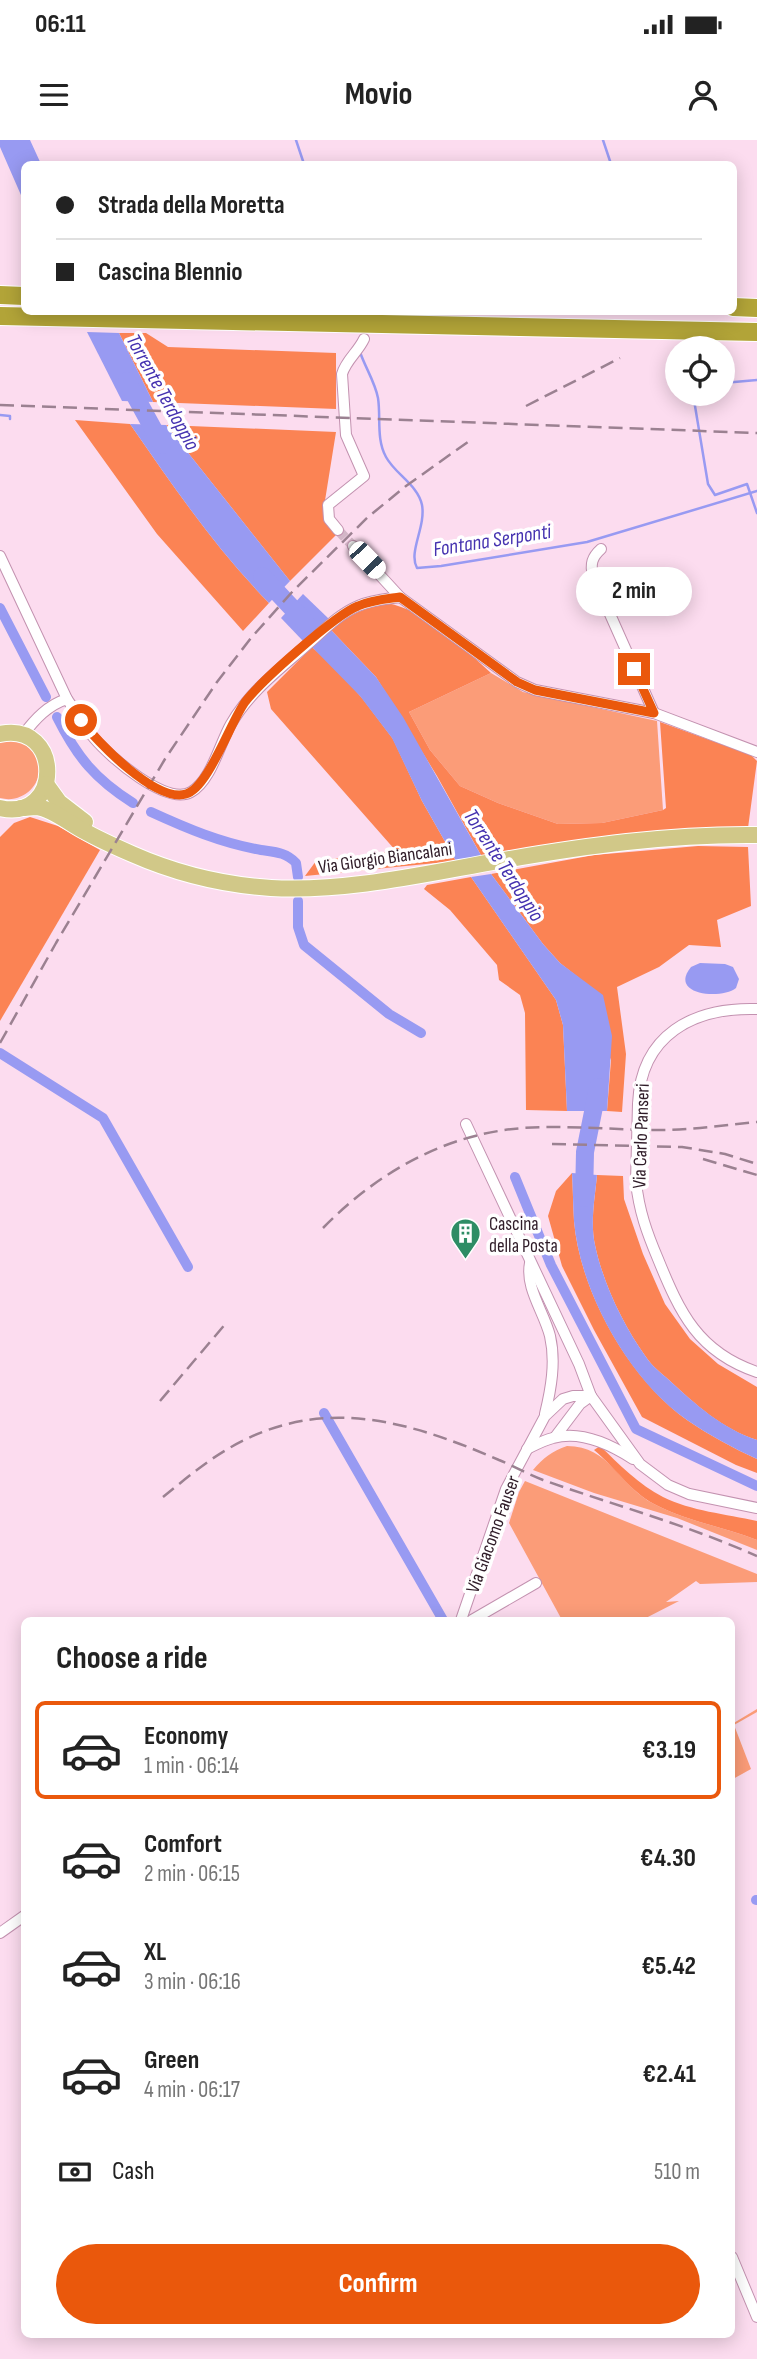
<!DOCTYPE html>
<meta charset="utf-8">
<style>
:root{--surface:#fff;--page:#f6f6f6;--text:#222;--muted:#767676;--line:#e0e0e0;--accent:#ea580c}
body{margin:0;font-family:"Sofia Sans Condensed",sans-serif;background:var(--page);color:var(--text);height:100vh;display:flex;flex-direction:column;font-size:26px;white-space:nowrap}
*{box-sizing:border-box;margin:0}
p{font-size:23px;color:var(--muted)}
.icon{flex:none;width:38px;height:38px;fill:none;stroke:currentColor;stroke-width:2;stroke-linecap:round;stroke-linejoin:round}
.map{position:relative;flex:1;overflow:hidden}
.side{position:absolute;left:21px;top:1477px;width:714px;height:721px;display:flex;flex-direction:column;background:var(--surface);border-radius:10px;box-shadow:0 4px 18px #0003}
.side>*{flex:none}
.guide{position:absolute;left:21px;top:21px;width:716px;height:154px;border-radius:10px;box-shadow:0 4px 18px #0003;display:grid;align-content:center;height:154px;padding:0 35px;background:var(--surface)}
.buttons{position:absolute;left:665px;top:196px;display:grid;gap:14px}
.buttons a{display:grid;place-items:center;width:70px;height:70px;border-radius:50%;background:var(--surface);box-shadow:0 4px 18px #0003;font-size:35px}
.end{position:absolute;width:32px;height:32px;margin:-16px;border:9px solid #ea580c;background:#fff;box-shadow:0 0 0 4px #fff}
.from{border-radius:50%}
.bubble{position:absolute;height:49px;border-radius:24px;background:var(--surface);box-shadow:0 4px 18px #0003;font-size:23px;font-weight:700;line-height:49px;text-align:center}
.car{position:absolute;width:21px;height:42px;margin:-21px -10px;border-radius:9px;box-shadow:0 0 5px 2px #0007;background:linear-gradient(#fff 24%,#345 0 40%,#fff 0 76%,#345 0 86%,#fff 0)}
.guide b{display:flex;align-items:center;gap:24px;height:66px;font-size:26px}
.guide b+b{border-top:2px solid var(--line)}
.guide i{width:18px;height:18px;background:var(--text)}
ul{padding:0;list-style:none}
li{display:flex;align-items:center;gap:21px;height:98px;margin:0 14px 10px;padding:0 21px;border:4px solid transparent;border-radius:10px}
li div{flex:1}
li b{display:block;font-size:26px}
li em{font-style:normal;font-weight:700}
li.on{border-color:var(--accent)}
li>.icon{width:63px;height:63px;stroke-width:1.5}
h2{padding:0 35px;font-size:32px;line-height:84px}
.pay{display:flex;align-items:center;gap:18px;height:77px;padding:0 35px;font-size:26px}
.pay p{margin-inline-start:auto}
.cta{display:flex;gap:14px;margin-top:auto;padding:14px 35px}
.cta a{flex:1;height:80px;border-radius:42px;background:var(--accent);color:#fff;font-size:28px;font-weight:700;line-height:80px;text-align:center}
.status{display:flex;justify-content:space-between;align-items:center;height:49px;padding:0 35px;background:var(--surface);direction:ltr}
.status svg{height:19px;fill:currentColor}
header{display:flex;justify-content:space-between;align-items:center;height:91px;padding:0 35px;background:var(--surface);font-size:32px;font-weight:700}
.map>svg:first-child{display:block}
</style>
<div class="status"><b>06:11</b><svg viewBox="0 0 49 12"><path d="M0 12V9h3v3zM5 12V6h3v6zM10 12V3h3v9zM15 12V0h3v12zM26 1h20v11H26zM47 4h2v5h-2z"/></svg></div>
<header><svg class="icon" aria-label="menu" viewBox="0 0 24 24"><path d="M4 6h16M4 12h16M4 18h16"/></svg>Movio<svg class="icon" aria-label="person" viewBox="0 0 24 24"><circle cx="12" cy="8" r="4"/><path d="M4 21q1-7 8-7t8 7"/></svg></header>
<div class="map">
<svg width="757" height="2219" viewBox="0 0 757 2219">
<rect width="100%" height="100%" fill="#fcdcef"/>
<g fill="#fb9c78">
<path d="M491,533L523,552L657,581L663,670L602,683L558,684L498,663L460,646L430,610L409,572Z"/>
<path d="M14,599C22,603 32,606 36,615C48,639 26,665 0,658V601Z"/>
<path d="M567,1306C610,1306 619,1346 654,1364C686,1381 724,1387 757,1400V1410L677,1378L594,1353L533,1330C543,1318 552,1311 567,1306Z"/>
<path d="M525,1341L757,1434V1442L700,1444L696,1441L666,1462L679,1461L642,1480H562L509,1383L519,1352Z"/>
<path d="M757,1569V1572L734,1585L751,1629L733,1639L732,1584Z"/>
</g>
<g fill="#fb8354">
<path d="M119,193H146L168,207L336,213V269L153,262Z"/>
<path d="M75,280L130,284C173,346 216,409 269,463L243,491L157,394Z"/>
<path d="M166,285L336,292L323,373L326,384L336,395L290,441Z"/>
<path d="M387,463C427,471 461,506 491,533L409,572L430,610L460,646L498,663L558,684L602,683L663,670L666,668L660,582L751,615L757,621L748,688L625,694L482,717L437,636L376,537L331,490C348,474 365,468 387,463Z"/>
<path d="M312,507L336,529L362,558L393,599L422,661L456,721L305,736L316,721L396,711L271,569L267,552Z"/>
<path d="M30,677L58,686L100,710L0,881V697L14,683Z"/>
<path d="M698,706L748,707L751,766L717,780L721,807L689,805L659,827L617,847L626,914L622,972L607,971L611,920L579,838L560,823L543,804L491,734L594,715Z"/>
<path d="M471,737L556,860L563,885L567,971L526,970L525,873L520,855L499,840L497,825L450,770L424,749L427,745Z"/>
<path d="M572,1033C573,1049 573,1065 574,1081C580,1152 629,1239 687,1280C709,1295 733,1308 757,1319V1333L736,1325L642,1277L594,1190L562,1126L548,1076L556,1051Z"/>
<path d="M597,1035L623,1036L624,1059L643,1114L665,1164L690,1199L718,1224L757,1247V1300C722,1289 695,1264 669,1240C661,1233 652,1226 646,1217C623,1185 603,1143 595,1105C590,1083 595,1057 597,1035Z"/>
<path d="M600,1306C619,1324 639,1345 663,1357C691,1371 726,1374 757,1381V1400C724,1387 686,1381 654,1364C630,1351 615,1327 594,1310Z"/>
</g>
<g fill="#989af2">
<path d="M0,0H30L41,24H24V62L0,7Z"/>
<path d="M87,192L119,193L153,262L122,261Z"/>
<path d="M130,284L166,285L290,441L269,463C216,409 173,346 130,284Z"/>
<path d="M303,454L329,479L303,501L281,478Z"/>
<path d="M331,490L376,537L403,577L482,717L456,721L422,661L392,598L360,556L312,507Z"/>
<path d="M491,734L543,804L560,823L603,855L612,896L607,971H567L563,885L556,860L471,737Z"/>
<path d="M700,823L725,824L733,827L739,839L736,848C721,860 668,855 691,827Z"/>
<path d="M572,1033L597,1035C595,1057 590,1083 595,1105C603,1143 623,1185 646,1217C652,1226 661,1233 669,1240C695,1264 723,1289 757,1300V1319C733,1308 709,1295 687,1280C629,1240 580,1152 574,1081C573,1065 573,1049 572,1033Z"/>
</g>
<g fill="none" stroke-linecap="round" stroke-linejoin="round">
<g stroke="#989af2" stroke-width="2.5">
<path d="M296,0L304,24"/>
<path d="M603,0L611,24"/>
<path d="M360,212C365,227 375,242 378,258C381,277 376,299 386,317C395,334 418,345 422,365C426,387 408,412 417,428L441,426L587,402L757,351"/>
<path d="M723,243L757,240"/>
<path d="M693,254L708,344L715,355L747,344L757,373"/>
<path d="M0,275L10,276V279"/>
</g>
<g stroke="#989af2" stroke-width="10">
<path d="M0,468L46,557"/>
<path d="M57,577C77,617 95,639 133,663"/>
<path d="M151,672C186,688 221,703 261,710C274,712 286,712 296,723L298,737"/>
<path d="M298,761V787L304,805L389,874L421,893"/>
<path d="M0,913L103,978L188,1127"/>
<path d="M515,1037L551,1125L636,1289L757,1346"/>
<path d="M324,1273L443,1480"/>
<path d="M756,1760H757"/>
</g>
<g stroke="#989af2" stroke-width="18">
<path d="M127,241L162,305"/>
<path d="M262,436L307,484"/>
<path d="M584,1058L585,1012L598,947"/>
</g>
<path stroke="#d3b6c7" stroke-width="10" stroke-dasharray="10 5" stroke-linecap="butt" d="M338,390L353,406"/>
<defs>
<g id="minor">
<path d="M338,390L329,379L328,365L364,336L346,295L342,234C346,220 358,212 364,199"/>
<path d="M353,406L400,457"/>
<path d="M601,409C592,417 590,424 593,436L654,573"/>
<path d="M0,416L67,559C76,572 84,586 94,598C110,617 166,666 191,652C211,641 220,603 231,584C250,551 280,529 308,504C324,490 339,474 358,466C371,460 386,459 400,457L517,542L535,550L654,573L757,612"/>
<path d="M23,595C35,579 48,565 67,559"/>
<path d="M638,964C641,895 693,867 757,869"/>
<path d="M466,984L579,1224L591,1256L640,1324L668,1345L689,1354L757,1368"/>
<path d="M636,1042C639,1071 647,1093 658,1119C680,1173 698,1212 757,1232"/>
<path d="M530,1123C525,1148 544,1172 550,1196C556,1222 551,1249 545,1274"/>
<path d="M555,1297L580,1264L591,1256"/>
<path d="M527,1309C535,1305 544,1300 553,1298C581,1290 610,1304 633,1319"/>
<path d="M461,1480L506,1349L545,1276L563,1259L573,1256H591"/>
<path d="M472,1480L536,1443"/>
<path d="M0,1793L24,1776"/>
<path d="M732,2117L757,2177"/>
</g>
<g id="primary">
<path d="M0,594C63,581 63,682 0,668"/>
<path d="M46,644L59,662L85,682"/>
<path d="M21,668C26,668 32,667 37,667C53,669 70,684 84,691C100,700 116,707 132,714C175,733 225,745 271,748C347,752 424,734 498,721C584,706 669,694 757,695"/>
</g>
<g id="motorway">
<path d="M0,155L24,156"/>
<path d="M733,167L757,168"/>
<path d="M0,176L757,192"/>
</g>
</defs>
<use href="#minor" stroke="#c392b0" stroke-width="12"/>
<use href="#primary" stroke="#fff" stroke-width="18"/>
<use href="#motorway" stroke="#fff" stroke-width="20"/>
<use href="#minor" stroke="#fff" stroke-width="10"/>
<use href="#primary" stroke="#d1c888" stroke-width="16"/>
<use href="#motorway" stroke="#b2a438" stroke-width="18"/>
<g stroke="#9b8191" stroke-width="2.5" stroke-dasharray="14 7" stroke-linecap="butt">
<path d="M0,265L757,293"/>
<path d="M526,266L620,218"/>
<path d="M0,903L56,803L165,619L217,542L251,498L293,451L368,377L406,346L472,299"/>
<path d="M552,1004L682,1007L725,1014L757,1024"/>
<path d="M703,1019L757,1035"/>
<path d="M323,1088C377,1033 444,994 523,988C569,985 615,990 661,990C693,990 725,985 757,982"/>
<path d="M160,1261L227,1182"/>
<path d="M163,1357C183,1341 204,1323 226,1310C319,1254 407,1280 499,1320C514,1326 527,1334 543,1340C614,1365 687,1385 757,1416"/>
</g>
<defs>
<path id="minor-bridge" d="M636,1042L638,964"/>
</defs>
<use href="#minor-bridge" stroke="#c392b0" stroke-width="12" stroke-linecap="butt"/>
<use href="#minor-bridge" stroke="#fff" stroke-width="10"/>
</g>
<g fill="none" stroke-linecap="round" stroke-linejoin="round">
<path stroke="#ea580c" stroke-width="9" d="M81,580C97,602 156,663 186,654C208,648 230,583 245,562C261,541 335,475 358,466C371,460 386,459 400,457L517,542L535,550L654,573L634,529"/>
</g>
<defs>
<symbol id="building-pin" viewBox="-11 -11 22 30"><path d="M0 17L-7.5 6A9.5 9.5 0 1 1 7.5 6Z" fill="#2e8d65" stroke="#fff"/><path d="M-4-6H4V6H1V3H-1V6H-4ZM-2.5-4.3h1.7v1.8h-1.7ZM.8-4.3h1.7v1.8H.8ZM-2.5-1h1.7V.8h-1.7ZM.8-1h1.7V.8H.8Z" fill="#fff"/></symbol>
</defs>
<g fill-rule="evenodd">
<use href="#building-pin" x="448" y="1076" width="35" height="47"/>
</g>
<g text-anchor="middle" stroke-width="7" stroke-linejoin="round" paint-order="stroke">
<g font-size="19" fill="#2f1c28" stroke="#fff">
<text transform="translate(385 717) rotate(-8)" y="7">Via Giorgio Biancalani</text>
<text transform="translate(640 996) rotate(-88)" y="7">Via Carlo Panseri</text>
<text transform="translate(492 1394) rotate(-70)" y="7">Via Giacomo Fauser</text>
</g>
<g font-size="19" fill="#2f1c28" stroke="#fff" text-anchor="start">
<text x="489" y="1090">Cascina<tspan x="489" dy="22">della Posta</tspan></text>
</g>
<g font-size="21" font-style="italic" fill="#4532b0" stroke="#fff">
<text transform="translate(163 252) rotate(61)" y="7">Torrente Terdoppio</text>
<text transform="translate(492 400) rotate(-9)" y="7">Fontana Serponti</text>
<text transform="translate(504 725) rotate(57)" y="7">Torrente Terdoppio</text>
</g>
</g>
</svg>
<div class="buttons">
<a><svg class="icon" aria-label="locate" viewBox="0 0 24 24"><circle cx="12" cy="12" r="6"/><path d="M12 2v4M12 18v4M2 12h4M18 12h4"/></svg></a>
</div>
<i class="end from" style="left:81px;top:580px"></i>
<i class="end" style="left:634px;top:529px"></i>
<div class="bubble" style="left:576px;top:427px;width:116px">2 min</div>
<i class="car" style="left:367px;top:420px;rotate:136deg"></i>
<div class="guide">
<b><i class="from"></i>Strada della Moretta</b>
<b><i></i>Cascina Blennio</b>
</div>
<section class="side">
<h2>Choose a ride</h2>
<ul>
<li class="on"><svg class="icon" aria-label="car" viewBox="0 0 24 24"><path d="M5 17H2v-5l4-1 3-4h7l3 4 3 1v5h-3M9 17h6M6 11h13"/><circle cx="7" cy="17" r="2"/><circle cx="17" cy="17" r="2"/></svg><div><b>Economy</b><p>1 min · 06:14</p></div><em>€3.19</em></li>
<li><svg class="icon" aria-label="car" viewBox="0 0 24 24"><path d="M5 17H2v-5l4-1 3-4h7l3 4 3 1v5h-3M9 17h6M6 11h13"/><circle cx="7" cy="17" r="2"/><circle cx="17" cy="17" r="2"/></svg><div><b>Comfort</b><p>2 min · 06:15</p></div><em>€4.30</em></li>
<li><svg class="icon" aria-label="car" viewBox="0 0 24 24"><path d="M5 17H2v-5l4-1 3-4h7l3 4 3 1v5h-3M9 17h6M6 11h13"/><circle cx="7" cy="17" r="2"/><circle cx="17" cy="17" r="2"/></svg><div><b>XL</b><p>3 min · 06:16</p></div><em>€5.42</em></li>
<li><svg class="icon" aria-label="car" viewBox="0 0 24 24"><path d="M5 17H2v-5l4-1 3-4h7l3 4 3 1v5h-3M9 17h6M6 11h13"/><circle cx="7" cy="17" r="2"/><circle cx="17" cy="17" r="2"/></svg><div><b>Green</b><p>4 min · 06:17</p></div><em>€2.41</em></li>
</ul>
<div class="pay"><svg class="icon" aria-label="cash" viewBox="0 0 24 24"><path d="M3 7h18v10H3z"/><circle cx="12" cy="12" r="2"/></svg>Cash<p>510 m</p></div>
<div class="cta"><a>Confirm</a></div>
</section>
</div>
